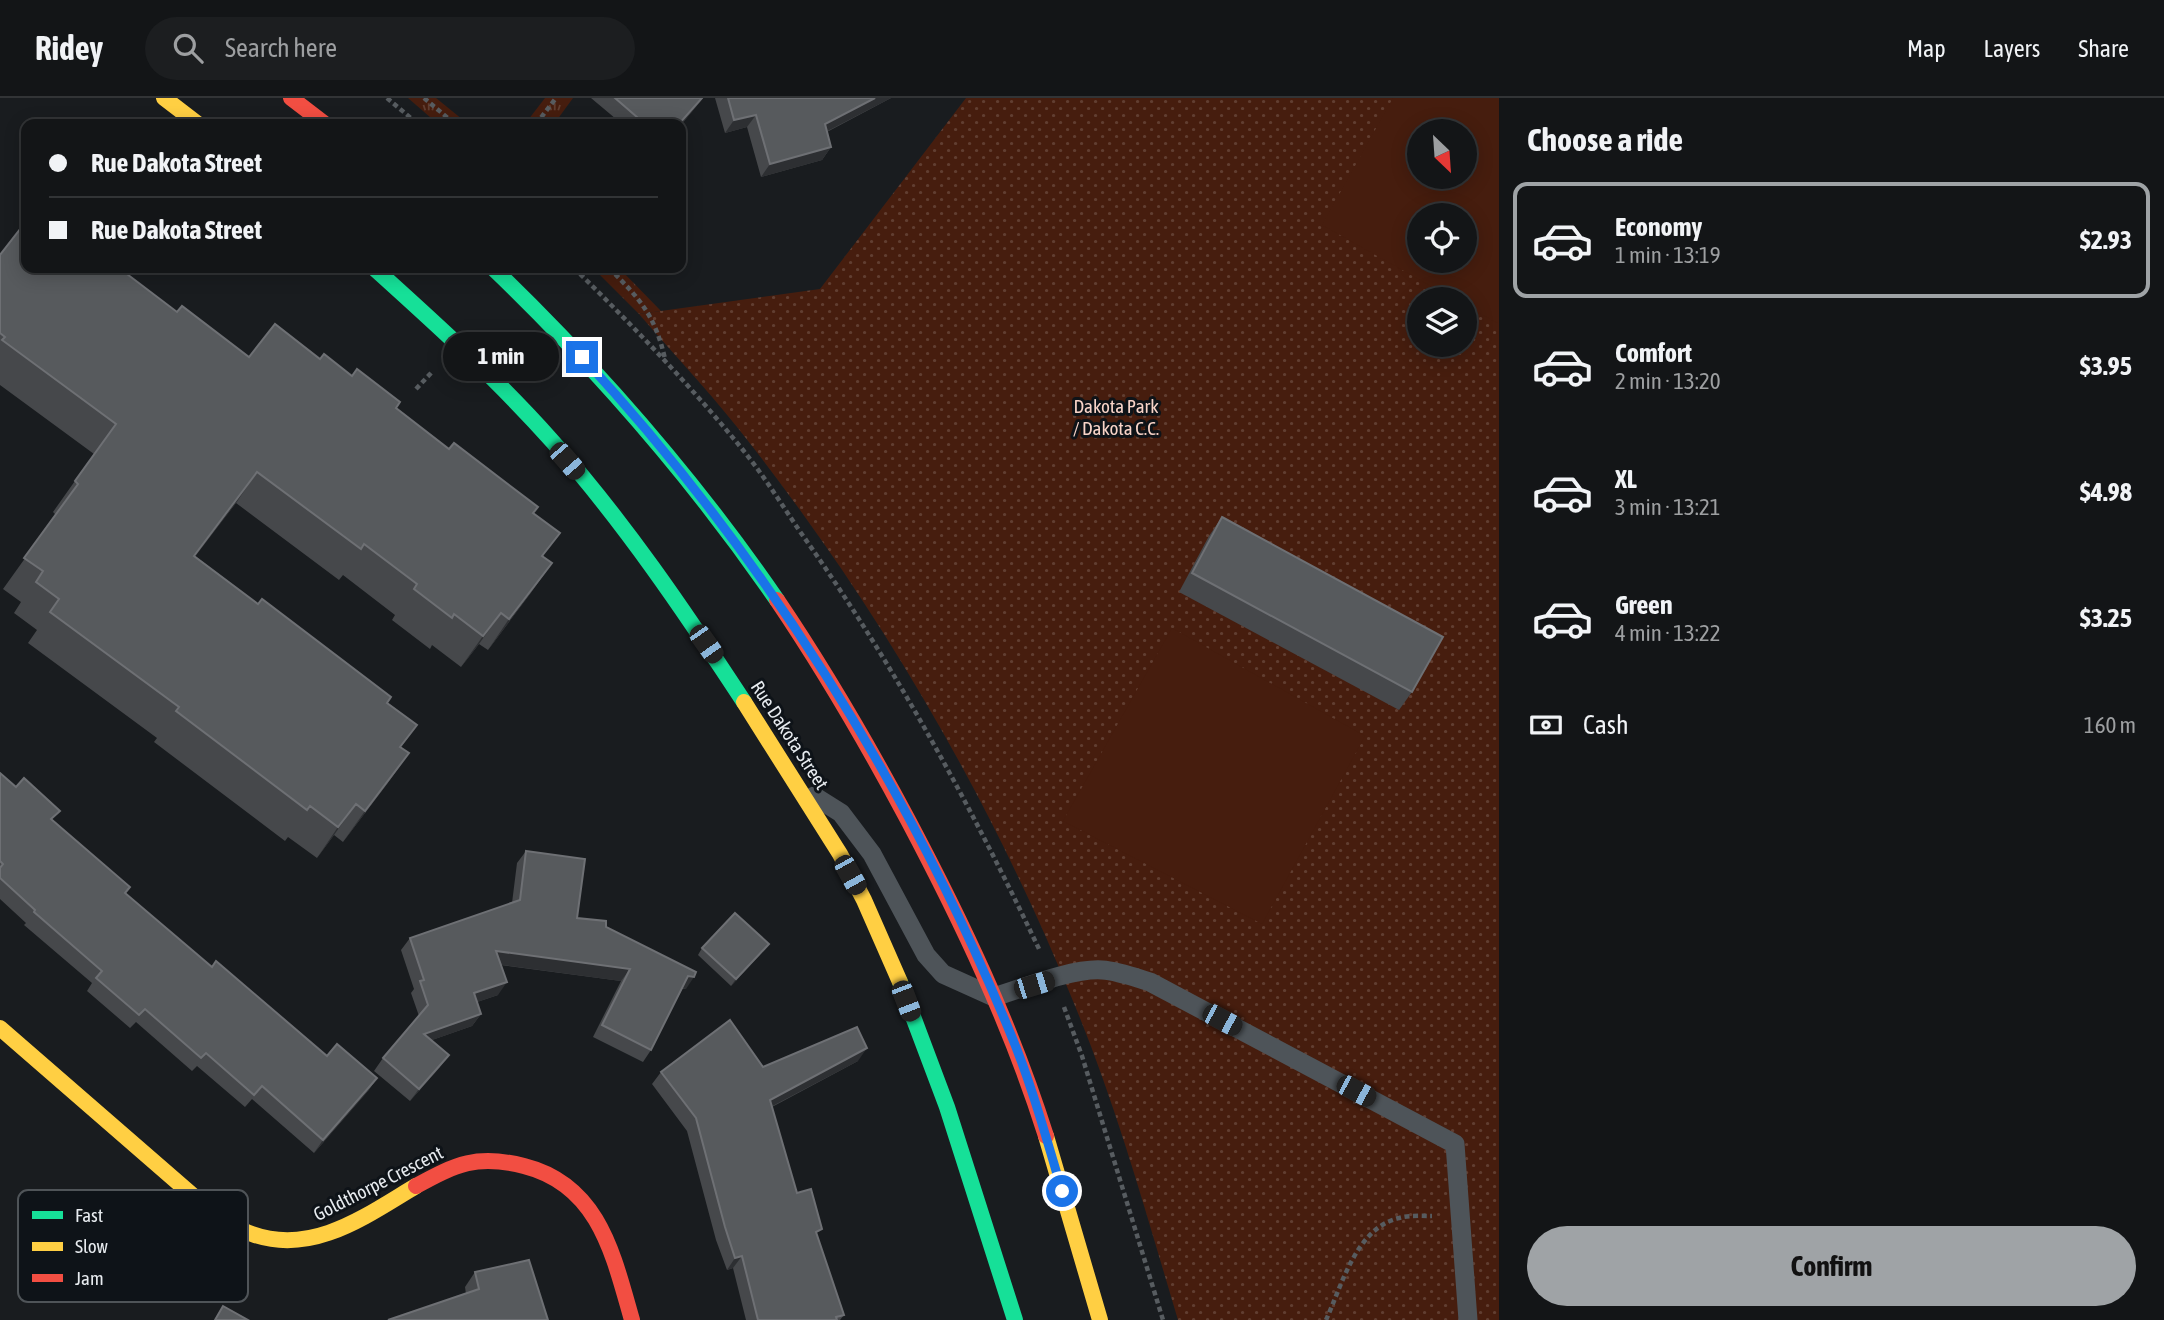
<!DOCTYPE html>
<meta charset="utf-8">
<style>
:root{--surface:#131517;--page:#1c1e20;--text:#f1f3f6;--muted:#9d9fa1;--line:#323436;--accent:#9fa3a6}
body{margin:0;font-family:"Asap Condensed",sans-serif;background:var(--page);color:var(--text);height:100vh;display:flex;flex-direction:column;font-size:26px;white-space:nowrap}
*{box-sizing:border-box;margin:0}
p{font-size:23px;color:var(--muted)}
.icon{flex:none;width:38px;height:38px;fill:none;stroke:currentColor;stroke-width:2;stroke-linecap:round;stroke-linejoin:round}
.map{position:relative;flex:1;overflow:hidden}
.sheet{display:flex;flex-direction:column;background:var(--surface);width:665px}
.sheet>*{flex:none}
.guide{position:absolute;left:21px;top:21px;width:665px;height:154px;border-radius:14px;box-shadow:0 4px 18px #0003,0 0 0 2px var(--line);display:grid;align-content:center;height:154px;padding:0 28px;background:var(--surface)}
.needle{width:46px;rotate:155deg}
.buttons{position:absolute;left:1407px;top:21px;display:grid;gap:14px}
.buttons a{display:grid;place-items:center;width:70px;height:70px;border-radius:50%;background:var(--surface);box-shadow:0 4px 18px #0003,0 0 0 2px var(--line);font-size:35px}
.end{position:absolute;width:32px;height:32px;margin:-16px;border:9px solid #1a73e8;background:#fff;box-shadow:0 0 0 4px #fff}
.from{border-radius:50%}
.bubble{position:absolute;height:49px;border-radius:24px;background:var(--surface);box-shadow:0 4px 18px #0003,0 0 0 2px var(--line);font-size:23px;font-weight:700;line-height:49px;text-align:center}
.car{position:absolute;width:21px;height:42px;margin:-21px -10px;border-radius:9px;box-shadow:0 0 5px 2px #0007;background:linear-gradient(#222 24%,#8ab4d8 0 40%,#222 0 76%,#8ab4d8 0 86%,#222 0)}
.guide b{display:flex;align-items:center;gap:24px;height:66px;font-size:26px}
.guide b+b{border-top:2px solid var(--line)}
.guide i{width:18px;height:18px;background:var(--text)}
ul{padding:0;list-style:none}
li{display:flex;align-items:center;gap:21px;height:116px;margin:0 14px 10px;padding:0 14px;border:4px solid transparent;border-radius:14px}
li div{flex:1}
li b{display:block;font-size:26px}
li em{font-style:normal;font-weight:700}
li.selected{border-color:var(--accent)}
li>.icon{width:63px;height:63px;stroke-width:1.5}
h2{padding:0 28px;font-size:32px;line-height:84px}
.pay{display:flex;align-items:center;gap:18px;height:77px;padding:0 28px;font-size:26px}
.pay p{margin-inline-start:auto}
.cta{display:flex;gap:14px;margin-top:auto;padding:14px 28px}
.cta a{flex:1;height:80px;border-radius:42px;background:var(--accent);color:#111;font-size:28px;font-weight:700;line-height:80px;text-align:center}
header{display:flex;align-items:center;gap:42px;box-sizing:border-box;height:98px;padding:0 35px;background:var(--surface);border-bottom:2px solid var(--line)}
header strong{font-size:33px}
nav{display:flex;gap:38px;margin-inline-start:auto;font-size:24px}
.search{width:490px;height:63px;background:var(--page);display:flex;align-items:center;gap:18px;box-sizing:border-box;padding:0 24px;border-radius:38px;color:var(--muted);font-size:26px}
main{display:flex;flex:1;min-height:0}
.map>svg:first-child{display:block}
</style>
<header>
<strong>Ridey</strong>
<div class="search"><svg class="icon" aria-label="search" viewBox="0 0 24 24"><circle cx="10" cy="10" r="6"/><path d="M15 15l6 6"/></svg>Search here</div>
<nav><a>Map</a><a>Layers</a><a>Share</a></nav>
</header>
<main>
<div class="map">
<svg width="1499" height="1222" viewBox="0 0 1499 1222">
<defs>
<pattern id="grass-tufts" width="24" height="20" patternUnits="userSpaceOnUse" patternTransform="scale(1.75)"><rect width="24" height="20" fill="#461d0e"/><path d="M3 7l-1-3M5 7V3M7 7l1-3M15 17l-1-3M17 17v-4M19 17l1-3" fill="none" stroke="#613e31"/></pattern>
<pattern id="park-dots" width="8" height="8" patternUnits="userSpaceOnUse" patternTransform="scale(1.75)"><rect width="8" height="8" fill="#461d0e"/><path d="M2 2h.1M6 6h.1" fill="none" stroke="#613e31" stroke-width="1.8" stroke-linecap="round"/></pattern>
</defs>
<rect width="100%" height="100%" fill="#191c1f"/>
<g fill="url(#grass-tufts)">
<path d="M408,0H436L468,26H438Z"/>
<path d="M545,0H573L554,26H525Z"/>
<path d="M593,170H619L661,213L639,216Z"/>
</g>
<path fill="url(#park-dots)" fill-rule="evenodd" d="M966,0H1499V1222H1178C1146,1115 1116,1006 1073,903C992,704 884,518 752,348C717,302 677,260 639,216L820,191ZM1419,33H1465V79H1419ZM1419,117H1465V163H1419ZM1419,201H1465V247H1419Z"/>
<g fill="#461d0e" fill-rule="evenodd">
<path d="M1393,0H1499V226L1465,207V201H1454L1322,127ZM1419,33H1465V79H1419ZM1419,117H1465V163H1419Z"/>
<path d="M1172,530L1365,638L1262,826L1063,723Z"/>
</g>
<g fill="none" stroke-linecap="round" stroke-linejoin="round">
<g stroke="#575c60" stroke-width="4.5" stroke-dasharray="5 3.5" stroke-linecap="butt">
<path d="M387,0L418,26"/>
<path d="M424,0L455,26"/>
<path d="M536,26L556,0"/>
<path d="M574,170C633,228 691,288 743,352C764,378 782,407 801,435C894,566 971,708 1040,853"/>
<path d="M609,170C640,201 655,217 665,261"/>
<path d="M416,291L432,274"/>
<path d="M1064,909L1082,958L1163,1222"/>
<path d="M1326,1222C1342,1187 1356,1130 1399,1120C1409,1117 1422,1118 1432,1118"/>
</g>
<path stroke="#4e5459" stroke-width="19" d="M814,698L841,715L872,756L926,857L943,876L994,899C1023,890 1073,870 1102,872C1118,873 1134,879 1150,884L1455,1046L1468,1222"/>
<g stroke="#16e098" stroke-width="16">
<path d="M374,170C436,226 497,281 553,344C624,424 685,514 744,604"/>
<path d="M493,170C600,273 693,380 777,502"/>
<path d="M900,884L947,1009L1015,1222"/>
</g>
<g stroke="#ffcf43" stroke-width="16">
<path d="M164,0L198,26"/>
<path d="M744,604L840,756L864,802L900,884"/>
<path d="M0,930L198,1102C215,1114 232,1129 252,1136C313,1158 367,1117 416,1088"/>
<path d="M1046,1038L1100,1222"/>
</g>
<g stroke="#f24e42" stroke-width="16">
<path d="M291,0L325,26"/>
<path d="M777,502C825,573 868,647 908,722C962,824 1011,927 1046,1038"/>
<path d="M416,1088C456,1066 477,1056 524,1068C599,1087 613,1156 632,1222"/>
</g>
</g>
<g fill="#46484b">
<path d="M591,0H703L681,27L622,26Z"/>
<path d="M715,0H891L827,34L831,49L822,62L761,79L747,29L725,35Z"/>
<path d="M0,157L26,170L177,214L249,259L320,261L352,278L534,415L544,459L552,465L530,496L488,552L479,546L461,569L432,547L430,551L392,522L395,517L343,477L339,482L236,405L195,458L417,627L401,649L409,655L387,686L343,744L334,737L317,760L288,739L285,743L154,644L157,640L28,545L37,532L14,515L21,504L3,491L56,417L53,414L94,356L0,287Z"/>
<path d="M1222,419L1412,594L1399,612L1179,494L1209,438Z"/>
<path d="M0,675L53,722L125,795L212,869L327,958L377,980L368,993L314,1055L252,1001L245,1009L197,968L192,973L136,924L130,930L87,893L92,885L24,827L26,825L0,801Z"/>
<path d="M526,753L577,820L606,829L686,891H682L651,952L643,964L593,939L621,883L501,867L498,897L477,904L481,916L472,928L432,942L440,969L410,1003L374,973L383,960L419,918L411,895L414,891L401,852L410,840L512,805L517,765Z"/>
<path d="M769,846L764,852L731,888L698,857L702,850Z"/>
<path d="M858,963L772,1009L797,1095L817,1138L844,1217L840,1222H746L733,1170L727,1172L716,1142L687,1033L652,986L661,974Z"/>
<path d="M475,1174L548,1222L466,1196L465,1189Z"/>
</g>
<g fill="#2d2f32">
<path d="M702,0H703L700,4L681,27L679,26Z"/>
<path d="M875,0H891L816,39L825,26Z"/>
<path d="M756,17L747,29L725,35L734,22Z"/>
<path d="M831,49L822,62L761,79L770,66Z"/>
<path d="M257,374L236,405L172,489L194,458Z"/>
<path d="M552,465L530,496L488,552L509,521Z"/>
<path d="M501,515L479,546L461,569L483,538Z"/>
<path d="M409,655L387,686L343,744L365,713Z"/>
<path d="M356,706L334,737L317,760L338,729Z"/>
<path d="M769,846L764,852L731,888L736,881Z"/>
<path d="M496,853L630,871L621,883L488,865Z"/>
<path d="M688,878L694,879L686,891L680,890Z"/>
<path d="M507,884L498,897L465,908L474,895Z"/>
<path d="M481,916L472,928L415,948L424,936Z"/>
<path d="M867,950L858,963L761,1014L770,1002Z"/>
<path d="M449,957L440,969L410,1003L419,991Z"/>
<path d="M377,980L368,993L314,1055L323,1042Z"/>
<path d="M742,1158L733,1170L727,1172L735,1160Z"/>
</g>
<g fill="#575a5d" stroke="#6e7074" stroke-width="2">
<path d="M615,0H702L679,26H645Z"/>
<path d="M728,0H875L825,26L831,49L770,66L756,17L734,22Z"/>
<path d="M21,130L26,134V170H119L177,214L182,208L249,259L275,226L320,261L324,256L352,278L357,271L400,304L396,310L449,351L454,345L538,409L533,415L560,435L542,458L552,465L509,521L501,515L483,538L454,516L452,520L414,491L417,486L364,446L361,451L257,374L194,458L258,506L262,501L391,599L387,605L417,627L400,649L409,655L365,713L356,706L338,729L310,708L307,712L176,613L179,609L50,514L59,501L36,484L43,473L24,460L78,386L75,383L116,326L2,242L5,239L0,235V157Z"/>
<path d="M1222,419L1443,539L1412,594L1192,475Z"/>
<path d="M0,675L16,689L24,680L60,713L51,721L130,789L125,795L212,869L216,863L327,958L337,946L377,980L323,1042L262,988L254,997L206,955L201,960L145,911L139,917L96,880L102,873L34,814L35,812L0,780V770L3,766L0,763Z"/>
<path d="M526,753L585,761L577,820L606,823V829L696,874L694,879L688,878L651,952L602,927L630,871L496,853L507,884L474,895L481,916L424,936L449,957L419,991L383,960L428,907L420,883L424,882L410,840L520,802Z"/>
<path d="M735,815L769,846L736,881L702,850Z"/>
<path d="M730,922L763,969L857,929L867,950L770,1002L797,1095L811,1091L822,1131L816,1134L844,1217L836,1219L837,1222H758L742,1158L735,1160L725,1129L696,1020L661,974Z"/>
<path d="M529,1162L548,1222H388L479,1191L475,1174Z"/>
<path d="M223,1208L248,1222H215Z"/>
</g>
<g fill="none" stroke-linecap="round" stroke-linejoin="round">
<path stroke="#1a73e8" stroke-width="9" d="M582,259C763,455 907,685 1009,932C1031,984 1046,1039 1062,1093"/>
</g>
<g text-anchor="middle" stroke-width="6" stroke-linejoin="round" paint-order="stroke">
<g font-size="19" fill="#f9d4c8" stroke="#0e1318">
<text x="1116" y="315">Dakota Park<tspan x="1116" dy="22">/ Dakota C.C.</tspan></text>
</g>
<g font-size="19" fill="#e7ebef" stroke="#0e1318">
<text transform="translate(790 637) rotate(57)" y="7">Rue Dakota Street</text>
<text transform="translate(378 1085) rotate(-27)" y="7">Goldthorpe Crescent</text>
</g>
</g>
<rect x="18" y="1092" width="230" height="112" rx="10" fill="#0e1318" stroke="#4f5458" stroke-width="2"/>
<rect x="32" y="1113" width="31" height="8" fill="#16e098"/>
<rect x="32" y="1144" width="31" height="9" fill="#ffcf43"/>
<rect x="32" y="1176" width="31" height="8" fill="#f24e42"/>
<g font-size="19" fill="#e7ebef">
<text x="75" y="1124">Fast</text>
<text x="75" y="1155">Slow</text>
<text x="75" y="1187">Jam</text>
</g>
</svg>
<div class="buttons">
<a><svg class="needle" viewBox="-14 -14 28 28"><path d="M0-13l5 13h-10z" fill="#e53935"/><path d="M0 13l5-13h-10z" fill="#9d9fa1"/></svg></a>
<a><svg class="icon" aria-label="locate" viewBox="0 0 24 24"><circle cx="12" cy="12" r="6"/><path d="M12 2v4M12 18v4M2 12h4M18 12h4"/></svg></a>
<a><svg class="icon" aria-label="layers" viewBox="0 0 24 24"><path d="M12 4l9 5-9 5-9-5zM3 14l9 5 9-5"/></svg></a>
</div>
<i class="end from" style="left:1062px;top:1093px"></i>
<i class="end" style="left:582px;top:259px"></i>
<div class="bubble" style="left:443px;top:234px;width:116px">1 min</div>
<i class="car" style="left:567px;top:363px;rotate:139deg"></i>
<i class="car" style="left:706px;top:546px;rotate:145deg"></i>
<i class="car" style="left:850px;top:777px;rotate:151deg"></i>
<i class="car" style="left:1034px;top:887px;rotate:73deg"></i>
<i class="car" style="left:906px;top:903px;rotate:159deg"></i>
<i class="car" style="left:1222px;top:922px;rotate:118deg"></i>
<i class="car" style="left:1356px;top:993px;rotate:118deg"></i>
<div class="guide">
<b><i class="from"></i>Rue Dakota Street</b>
<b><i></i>Rue Dakota Street</b>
</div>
</div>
<section class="sheet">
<h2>Choose a ride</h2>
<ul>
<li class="selected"><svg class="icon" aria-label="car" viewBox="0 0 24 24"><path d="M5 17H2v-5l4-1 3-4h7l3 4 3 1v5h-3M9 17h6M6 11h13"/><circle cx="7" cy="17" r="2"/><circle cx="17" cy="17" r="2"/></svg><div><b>Economy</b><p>1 min · 13:19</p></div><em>$2.93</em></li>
<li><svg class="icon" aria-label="car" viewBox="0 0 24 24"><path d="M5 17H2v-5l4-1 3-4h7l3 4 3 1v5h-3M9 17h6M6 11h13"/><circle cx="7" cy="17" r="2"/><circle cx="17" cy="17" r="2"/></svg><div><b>Comfort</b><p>2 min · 13:20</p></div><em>$3.95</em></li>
<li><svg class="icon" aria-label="car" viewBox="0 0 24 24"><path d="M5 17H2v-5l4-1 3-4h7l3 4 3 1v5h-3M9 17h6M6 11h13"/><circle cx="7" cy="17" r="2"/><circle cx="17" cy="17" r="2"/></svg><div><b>XL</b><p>3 min · 13:21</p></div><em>$4.98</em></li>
<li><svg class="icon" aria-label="car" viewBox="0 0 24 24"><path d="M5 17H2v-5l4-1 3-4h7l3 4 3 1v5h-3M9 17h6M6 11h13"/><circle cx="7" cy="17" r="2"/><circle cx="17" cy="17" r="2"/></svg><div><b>Green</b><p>4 min · 13:22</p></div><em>$3.25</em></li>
</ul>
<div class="pay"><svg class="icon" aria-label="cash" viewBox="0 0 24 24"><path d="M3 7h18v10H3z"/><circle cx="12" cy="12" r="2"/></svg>Cash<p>160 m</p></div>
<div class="cta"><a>Confirm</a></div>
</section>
</main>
